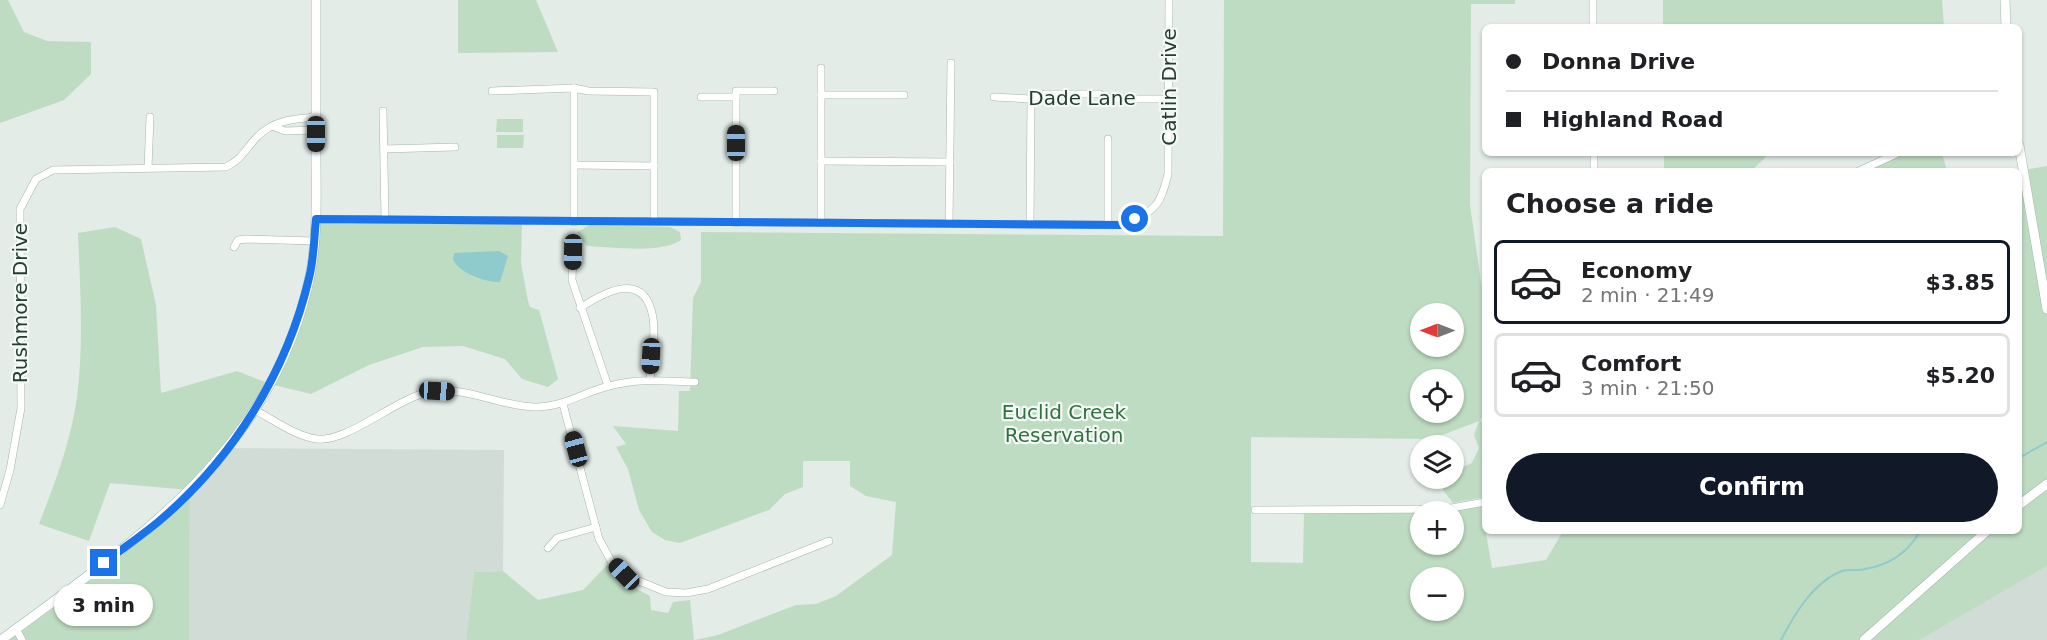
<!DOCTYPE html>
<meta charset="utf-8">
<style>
:root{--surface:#fff;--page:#f2f2f2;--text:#202124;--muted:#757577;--line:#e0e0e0;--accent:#111827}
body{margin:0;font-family:"DejaVu Sans",sans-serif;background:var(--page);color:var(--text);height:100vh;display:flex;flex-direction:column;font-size:22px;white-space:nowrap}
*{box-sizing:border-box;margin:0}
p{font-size:20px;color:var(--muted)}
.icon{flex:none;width:33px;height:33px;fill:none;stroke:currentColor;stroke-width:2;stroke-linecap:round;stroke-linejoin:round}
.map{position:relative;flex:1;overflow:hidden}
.drawer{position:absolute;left:1482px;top:168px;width:540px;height:366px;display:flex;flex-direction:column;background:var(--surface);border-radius:9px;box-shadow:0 2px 4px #0004}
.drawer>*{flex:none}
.hud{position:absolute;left:1482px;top:24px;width:540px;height:132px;border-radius:9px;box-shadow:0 2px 4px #0004;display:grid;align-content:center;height:132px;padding:0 24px;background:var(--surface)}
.needle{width:39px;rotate:270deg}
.controls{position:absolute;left:1410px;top:303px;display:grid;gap:12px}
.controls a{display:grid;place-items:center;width:54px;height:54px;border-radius:50%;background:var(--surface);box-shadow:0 2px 4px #0004;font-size:30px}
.end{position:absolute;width:27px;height:27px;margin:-14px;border:8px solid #1a73e8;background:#fff;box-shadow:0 0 0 3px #fff}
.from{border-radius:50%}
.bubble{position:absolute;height:42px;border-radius:21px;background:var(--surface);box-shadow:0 2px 4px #0004;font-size:20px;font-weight:700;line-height:42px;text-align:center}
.car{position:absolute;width:18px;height:36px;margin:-18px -9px;border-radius:8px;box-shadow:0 0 4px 2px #0007;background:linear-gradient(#222 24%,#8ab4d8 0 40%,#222 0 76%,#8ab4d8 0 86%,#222 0)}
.hud b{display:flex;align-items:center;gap:21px;height:57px;font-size:22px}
.hud b+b{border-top:2px solid var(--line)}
.hud i{width:15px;height:15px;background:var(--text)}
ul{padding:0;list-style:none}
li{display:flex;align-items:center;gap:18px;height:84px;margin:0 12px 9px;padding:0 12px;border:3px solid var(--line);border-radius:9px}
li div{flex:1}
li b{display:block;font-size:22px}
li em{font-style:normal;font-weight:700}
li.current{border-color:var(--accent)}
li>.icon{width:54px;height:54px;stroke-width:1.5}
h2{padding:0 24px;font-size:27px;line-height:72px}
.primary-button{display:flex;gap:12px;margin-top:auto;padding:12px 24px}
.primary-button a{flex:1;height:69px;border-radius:36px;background:var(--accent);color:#fff;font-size:24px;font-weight:700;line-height:69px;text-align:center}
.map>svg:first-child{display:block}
</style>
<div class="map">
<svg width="2047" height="640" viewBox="0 0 2047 640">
<rect width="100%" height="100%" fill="#e3ece7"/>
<g fill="#d1dcd6">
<path d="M226,448L504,450L503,571L474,572L466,640H189L190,490Z"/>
<path d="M2047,566V640H1919L1926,634Z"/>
</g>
<g fill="#bedcc2" fill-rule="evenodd">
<path d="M0,0H8L24,32L47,41L91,42V74L64,100L0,123Z"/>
<path d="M458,0H536L558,52L458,53Z"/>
<path d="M1224,0H1515V4H1471L1470,205L1485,310V411L1480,421L1485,423V497L1453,503L1443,490L1448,479L1454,478V471L1472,463L1479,448L1474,435L1479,421L1432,439L1251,437V562L1303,563L1304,510L1446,509L1481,503L1492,568L1546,560L1563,531H2019L2018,171L2047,166V566L1919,640H695L718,635L796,605L816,604L836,596L892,555L896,502L866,496L850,486V461H803V487L785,494L769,510L680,543L665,540L652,532L639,510L628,469L616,447L626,444L613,426L678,431L679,391H690L693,298L701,282V232L1223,236ZM1420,314H1454V346H1420ZM1420,380H1454V412H1420ZM1420,512H1454V544H1420ZM1420,578H1454V610H1420Z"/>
<path d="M1663,0H1942L1944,27H1663Z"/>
<path d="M497,119H523V132H496Z"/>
<path d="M497,135H524L523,148H497Z"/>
<path d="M1664,153H1770L1751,171H1664Z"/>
<path d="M1898,153H1942L1947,171H1859Z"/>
<path d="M316,219L522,221L521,263L528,301L530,307L539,310L558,379L548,387L522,379L505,359L463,346L423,347L369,365L311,394L270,384L190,490L189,640H1L159,521L189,490L110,483L89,541L39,524C55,483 71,441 77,397C84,343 80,286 78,233L115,227L141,239L156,305L161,393L237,371L270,384L310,276Z"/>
<path d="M590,225L670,227L680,232L681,240C661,254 612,247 587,246L577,232Z"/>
<path d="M611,561L634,579L629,585L650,596L651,610L668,613L673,602L690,600L694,640H466L474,572L503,571L538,600L583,590Z"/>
</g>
<path fill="#8fcbcd" d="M499,251L508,256L500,282C487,283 458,273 453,259L454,253Z"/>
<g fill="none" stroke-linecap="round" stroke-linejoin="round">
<g stroke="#8fcbcd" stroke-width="2">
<path d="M2019,458L2047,442"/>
<path d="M1781,640C1794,615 1813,582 1842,571C1848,569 1858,571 1865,569C1889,565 1908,553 1920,531"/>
</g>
<defs>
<g id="street">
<path d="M1593,0V27"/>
<path d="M492,91L574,88L588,91L654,92V222"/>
<path d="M821,95H904"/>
<path d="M701,97H736"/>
<path d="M994,97L1031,99L1045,94H1099L1113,99H1169"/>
<path d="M383,111L385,219"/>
<path d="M272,126L285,131L316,130"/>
<path d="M384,149L455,147"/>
<path d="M1594,153V171"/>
<path d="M821,161L950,162"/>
<path d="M575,165L654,166"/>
<path d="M148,168L150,117"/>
<path d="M1859,171L1898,153"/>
<path d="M316,219L1122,225C1154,211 1160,208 1168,174L1169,0"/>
<path d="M574,222V88"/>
<path d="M736,223V91H774"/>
<path d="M821,223V68"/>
<path d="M949,224L951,63"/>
<path d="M1030,224L1031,99"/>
<path d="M1108,224V139"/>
<path d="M234,247L238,240L247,239L314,241"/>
<path d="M573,252L572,280L608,386"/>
<path d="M580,308C606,291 645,270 653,318C656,338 651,361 650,380"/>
<path d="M563,404L599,539L611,561L624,574L634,579L666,592L686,593L708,589L829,541"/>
<path d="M255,410C274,420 295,436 317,439C348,443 398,396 433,391C469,387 502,407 536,407C563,407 584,392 609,386C638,378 666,381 695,382"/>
<path d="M0,505L10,470L21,408L20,209L36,179L53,170L226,167C241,160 245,150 256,138C273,120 293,119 316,117"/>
<path d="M1255,510L1446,509L1485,502"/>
<path d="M548,548L557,538L596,527"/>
<path d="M16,629L22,640"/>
</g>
<g id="secondary">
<path d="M2005,0L2006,27"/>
<path d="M2019,145L2047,309"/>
<path d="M2019,505L2047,484"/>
<path d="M1,640C135,541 273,452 310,276C318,236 316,195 316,154C316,103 316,51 316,0"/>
<path d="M1864,640L1987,531"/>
</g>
</defs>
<use href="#street" stroke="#a6b4ad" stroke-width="8"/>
<use href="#secondary" stroke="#a2b7ad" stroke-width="10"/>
<use href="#street" stroke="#fff" stroke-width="7"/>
<use href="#secondary" stroke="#fff" stroke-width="9"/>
</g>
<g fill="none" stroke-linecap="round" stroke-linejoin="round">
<path stroke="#1a73e8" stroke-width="8" d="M104,563C122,549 141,536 158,522C233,459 287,372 309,278C314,259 314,238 316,219L1122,225L1135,219"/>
</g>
<g text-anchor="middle" stroke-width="4.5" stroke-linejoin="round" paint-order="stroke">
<g font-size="20" fill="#243c33" stroke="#f4f9f5">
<text transform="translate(1169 87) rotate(-90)" y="7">Catlin Drive</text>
<text x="1082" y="105">Dade Lane</text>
<text transform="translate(20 303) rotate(-90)" y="7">Rushmore Drive</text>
</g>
<g font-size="20" fill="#317141" stroke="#f4f9f5">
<text x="1064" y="419">Euclid Creek<tspan x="1064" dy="23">Reservation</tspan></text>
</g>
</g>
</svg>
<div class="controls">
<a><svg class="needle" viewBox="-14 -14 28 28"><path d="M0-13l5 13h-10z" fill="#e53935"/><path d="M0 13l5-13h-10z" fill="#757577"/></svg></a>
<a><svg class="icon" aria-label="locate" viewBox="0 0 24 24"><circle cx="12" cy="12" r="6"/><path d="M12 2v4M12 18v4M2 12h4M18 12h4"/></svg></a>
<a><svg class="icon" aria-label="layers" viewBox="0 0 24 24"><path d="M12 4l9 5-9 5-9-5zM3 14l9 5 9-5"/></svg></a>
<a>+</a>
<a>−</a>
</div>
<i class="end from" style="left:1135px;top:219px"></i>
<i class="end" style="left:104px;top:563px"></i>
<div class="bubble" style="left:54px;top:584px;width:99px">3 min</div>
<i class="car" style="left:316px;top:134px;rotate:180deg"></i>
<i class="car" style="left:736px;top:143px;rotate:0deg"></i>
<i class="car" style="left:573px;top:252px;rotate:181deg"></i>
<i class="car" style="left:651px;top:356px;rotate:183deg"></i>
<i class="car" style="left:437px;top:391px;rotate:93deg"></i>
<i class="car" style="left:576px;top:449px;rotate:345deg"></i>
<i class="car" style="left:624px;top:574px;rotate:316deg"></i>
<div class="hud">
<b><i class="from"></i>Donna Drive</b>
<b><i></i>Highland Road</b>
</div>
<section class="drawer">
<h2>Choose a ride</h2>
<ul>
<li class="current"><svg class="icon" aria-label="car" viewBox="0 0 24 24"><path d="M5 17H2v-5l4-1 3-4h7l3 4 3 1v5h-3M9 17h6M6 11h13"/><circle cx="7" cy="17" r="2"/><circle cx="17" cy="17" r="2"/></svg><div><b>Economy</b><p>2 min · 21:49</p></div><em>$3.85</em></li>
<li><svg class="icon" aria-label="car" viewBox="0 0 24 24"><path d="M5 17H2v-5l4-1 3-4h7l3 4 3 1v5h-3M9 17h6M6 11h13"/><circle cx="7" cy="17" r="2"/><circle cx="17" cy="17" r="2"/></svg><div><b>Comfort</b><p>3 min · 21:50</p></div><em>$5.20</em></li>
</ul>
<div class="primary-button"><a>Confirm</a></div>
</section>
</div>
